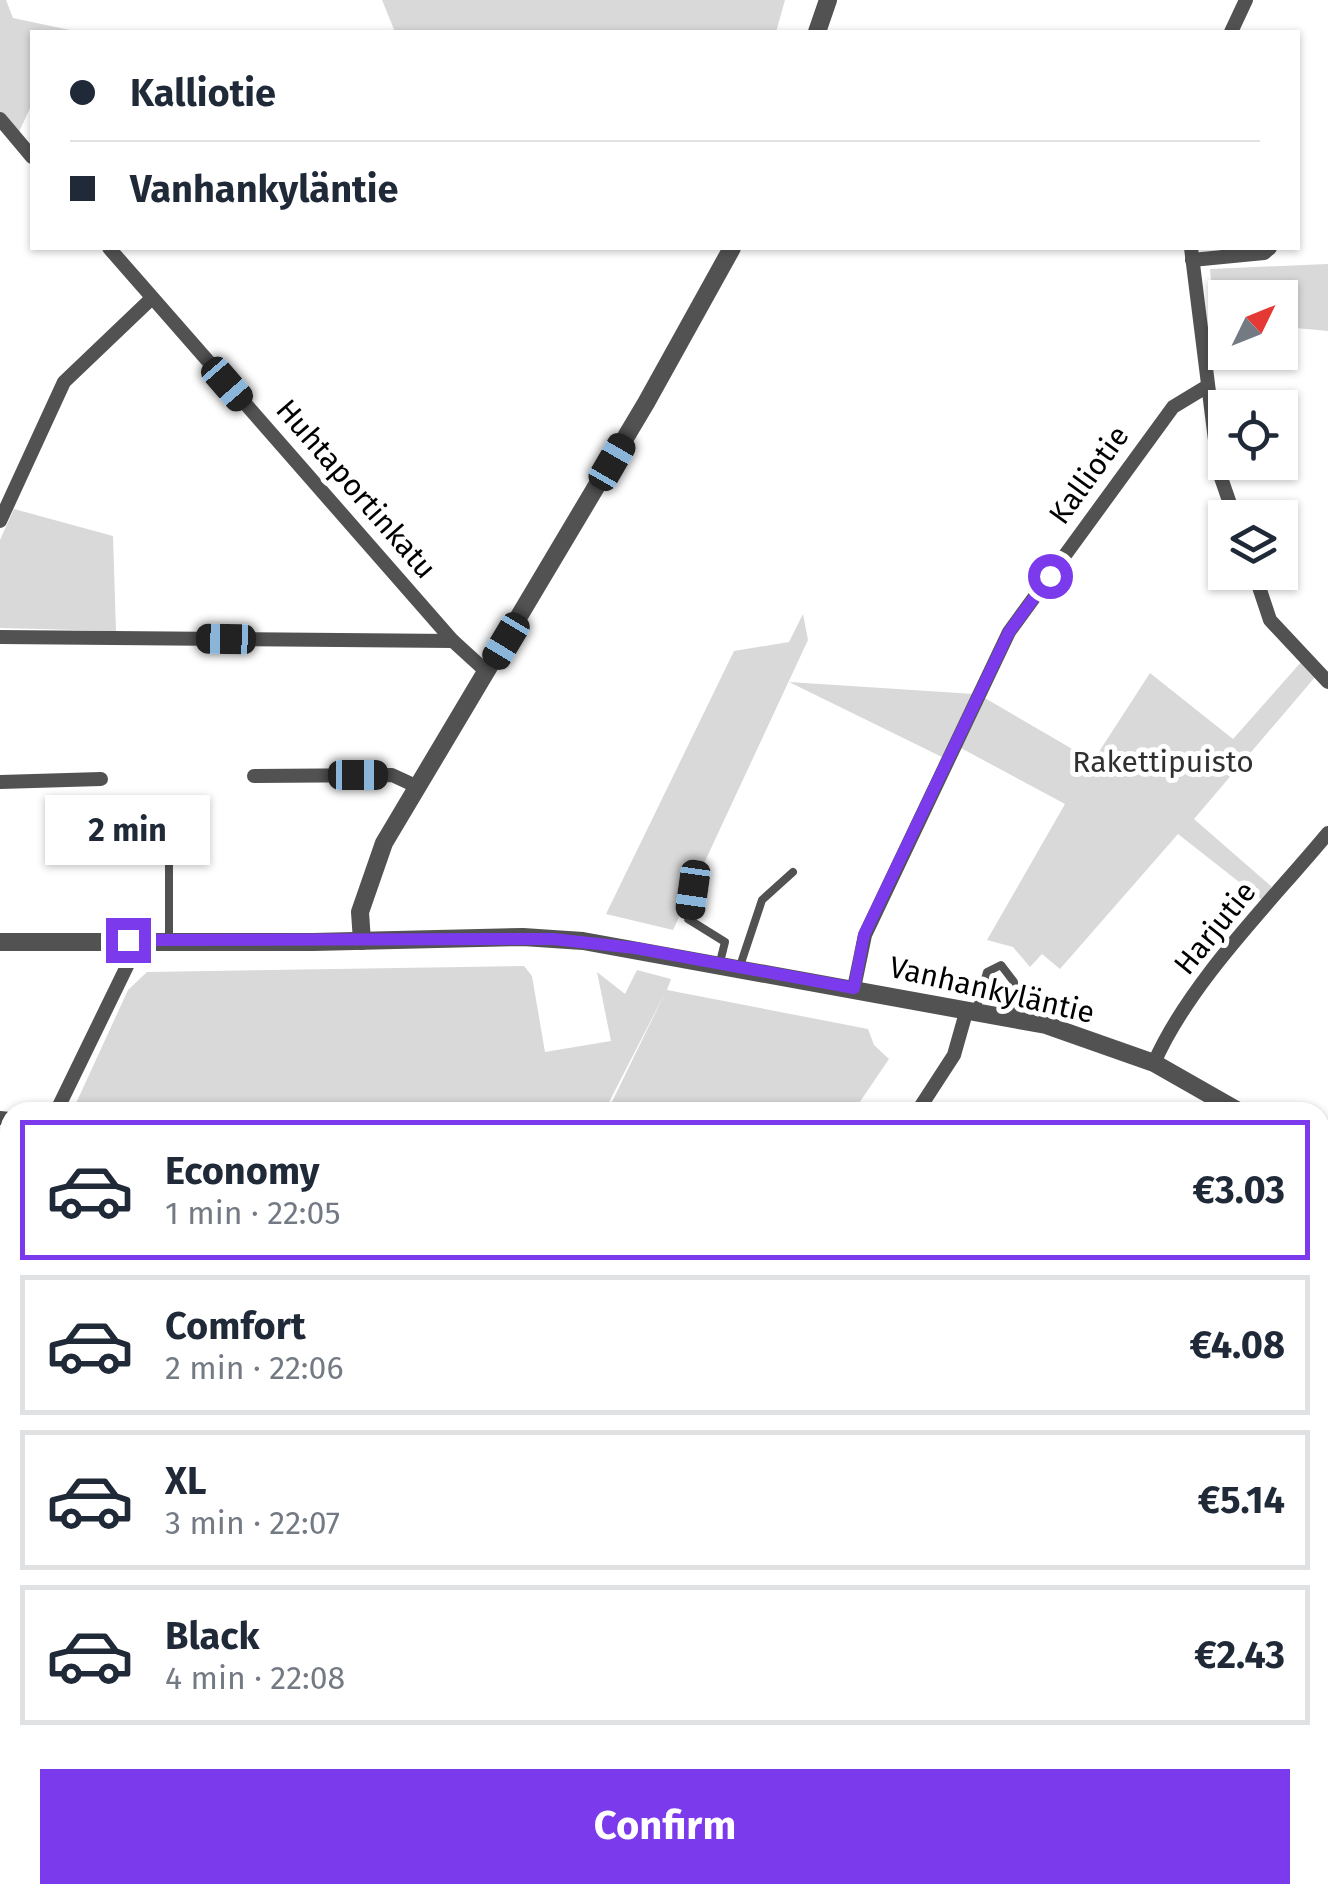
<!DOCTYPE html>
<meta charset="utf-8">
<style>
:root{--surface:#fff;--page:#f6f6f7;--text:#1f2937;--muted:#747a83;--line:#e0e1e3;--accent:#7c3aed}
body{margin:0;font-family:"Fira Sans",sans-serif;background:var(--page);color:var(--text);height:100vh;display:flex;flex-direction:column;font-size:38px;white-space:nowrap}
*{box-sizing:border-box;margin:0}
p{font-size:32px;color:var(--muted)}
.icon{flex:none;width:55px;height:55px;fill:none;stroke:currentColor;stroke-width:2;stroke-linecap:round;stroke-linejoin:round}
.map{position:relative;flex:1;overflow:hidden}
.drawer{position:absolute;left:0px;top:1102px;width:1330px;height:802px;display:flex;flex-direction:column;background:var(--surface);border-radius:30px 30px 0 0;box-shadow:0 2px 8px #0004}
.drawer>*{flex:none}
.top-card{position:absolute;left:30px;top:30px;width:1270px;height:220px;border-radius:0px;box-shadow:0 2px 8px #0004;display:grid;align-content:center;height:220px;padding:0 40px;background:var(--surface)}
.needle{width:65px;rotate:47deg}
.tools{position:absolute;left:1208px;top:280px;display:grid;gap:20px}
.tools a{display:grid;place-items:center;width:90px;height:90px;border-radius:0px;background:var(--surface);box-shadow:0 2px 8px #0004;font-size:50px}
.end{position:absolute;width:45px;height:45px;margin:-22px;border:12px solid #7c3aed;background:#fff;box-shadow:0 0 0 5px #fff}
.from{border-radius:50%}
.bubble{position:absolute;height:70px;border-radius:0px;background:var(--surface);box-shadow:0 2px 8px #0004;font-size:32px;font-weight:700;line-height:70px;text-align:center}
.car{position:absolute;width:30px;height:60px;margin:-30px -15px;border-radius:12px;box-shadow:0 0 8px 2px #0007;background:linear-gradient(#222 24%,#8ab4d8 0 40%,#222 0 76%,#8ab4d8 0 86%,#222 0)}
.top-card b{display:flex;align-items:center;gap:35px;height:95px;font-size:38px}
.top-card b+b{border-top:2px solid var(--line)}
.top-card i{width:25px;height:25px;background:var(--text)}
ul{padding:18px 0 0;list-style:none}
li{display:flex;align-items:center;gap:30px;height:140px;margin:0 20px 15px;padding:0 20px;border:5px solid var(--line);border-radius:0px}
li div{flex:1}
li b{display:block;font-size:38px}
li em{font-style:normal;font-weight:700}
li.on{border-color:var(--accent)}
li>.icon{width:90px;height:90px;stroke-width:1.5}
.cta{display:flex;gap:20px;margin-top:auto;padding:20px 40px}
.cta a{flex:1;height:115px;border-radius:0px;background:var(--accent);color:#fff;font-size:40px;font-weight:700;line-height:115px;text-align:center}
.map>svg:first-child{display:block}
</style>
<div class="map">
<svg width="1328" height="1903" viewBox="0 0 1328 1903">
<rect width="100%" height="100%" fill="#fff"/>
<g fill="#d9d9d9">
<path d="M0,0H6L13,18L70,30L32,32V104L18,134L0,114Z"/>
<path d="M382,0H785L776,32H395Z"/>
<path d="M1328,264V331L1296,328L1280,298H1225V303L1213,305L1210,269Z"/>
<path d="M14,509L113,536L116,631L0,628V540Z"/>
<path d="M803,614L808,640L673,930L606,914L734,651L789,642Z"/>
<path d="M1302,661L1316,676L1194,819L1272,887L1262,900L1178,834L1060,969L1042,954L1030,967L1013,947L987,940L1065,804L959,747L983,697L1093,761L1150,673L1233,739Z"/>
<path d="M789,682L974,694L944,758Z"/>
<path d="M524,966L532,976L545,1052L611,1041L597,972L625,994L637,970L671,979L667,990L868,1029L874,1045L889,1059L853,1112H614L608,1110L666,991L605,1110L609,1112H72L128,990L147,972Z"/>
<path d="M1320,1214L1328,1221V1903H1277L1287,1895H1320Z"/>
<path d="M10,1248V1895H116L100,1903H0V1270Z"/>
</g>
<g fill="#a0a0a0">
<path d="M1328,1575V1777L1320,1770V1579Z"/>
<path d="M254,1895H1166L1180,1903H251Z"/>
</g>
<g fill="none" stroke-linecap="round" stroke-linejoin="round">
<path stroke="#a0a0a0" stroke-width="5" d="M1320,1806L1328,1803"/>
<g stroke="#525252" stroke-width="8">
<path d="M169,863V939"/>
<path d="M693,890L688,919L725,942L720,962"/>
<path d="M740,966L762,900L793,872"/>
<path d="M976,1010L987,972L1001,965L1014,982V1018"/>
</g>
<g stroke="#525252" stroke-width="14">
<path d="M1231,32L1246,0"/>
<path d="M0,119L32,157"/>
<path d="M109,248L453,641L487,672"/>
<path d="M1191,248L1219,472L1235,518"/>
<path d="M1192,260L1264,253L1270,248"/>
<path d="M0,521L64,382L152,298"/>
<path d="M1254,572L1270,620L1328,682"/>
<path d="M0,637L453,641"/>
<path d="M254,776L392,775L418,787"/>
<path d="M0,782L101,779"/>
<path d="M854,988L865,935L1009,632L1173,407L1206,387"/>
<path d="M1154,1063C1190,981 1271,902 1328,833"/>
<path d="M56,1112L129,962L128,940"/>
<path d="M917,1112L954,1055L967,1009"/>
<path d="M0,1118L10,1119"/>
<path d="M0,1238L10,1215"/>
</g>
<g stroke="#525252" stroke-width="18">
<path d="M817,32L828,0"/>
<path d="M362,941L360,912L384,843L646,403L732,248"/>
<path d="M0,942H313L523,937L583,941L1046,1025L1154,1063L1240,1112"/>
<path d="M1320,1172L1328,1178"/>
</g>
</g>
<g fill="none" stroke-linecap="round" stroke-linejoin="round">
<path stroke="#7c3aed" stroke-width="12" d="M128,940L553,939L635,948L854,988L864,935L895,870L1009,632L1050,576"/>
</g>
<g text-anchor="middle" stroke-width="10" stroke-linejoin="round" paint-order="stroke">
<g font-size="30" fill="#000" stroke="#fff">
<text transform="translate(1089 475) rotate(-54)" y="10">Kalliotie</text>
<text transform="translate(356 489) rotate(49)" y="10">Huhtaportinkatu</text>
<text transform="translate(1215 928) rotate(-51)" y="10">Harjutie</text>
<text transform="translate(992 990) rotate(13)" y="10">Vanhankyläntie</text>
</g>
<g font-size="30" fill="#303030" stroke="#fff">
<text x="1163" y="772">Rakettipuisto</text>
</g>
</g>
</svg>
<div class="tools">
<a><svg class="needle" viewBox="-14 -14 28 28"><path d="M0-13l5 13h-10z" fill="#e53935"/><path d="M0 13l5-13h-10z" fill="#747a83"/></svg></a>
<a><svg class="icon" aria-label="locate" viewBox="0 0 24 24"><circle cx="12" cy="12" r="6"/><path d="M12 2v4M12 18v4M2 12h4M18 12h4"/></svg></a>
<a><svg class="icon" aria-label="layers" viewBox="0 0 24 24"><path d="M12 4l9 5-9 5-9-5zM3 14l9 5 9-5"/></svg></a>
</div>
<i class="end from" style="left:1050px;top:576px"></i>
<i class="end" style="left:128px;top:940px"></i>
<div class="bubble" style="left:45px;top:795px;width:165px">2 min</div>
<i class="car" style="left:227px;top:384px;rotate:139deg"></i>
<i class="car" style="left:612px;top:462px;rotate:30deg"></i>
<i class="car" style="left:226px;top:639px;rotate:271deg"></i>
<i class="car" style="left:506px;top:641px;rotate:211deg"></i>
<i class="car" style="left:358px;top:775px;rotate:90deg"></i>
<i class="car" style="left:693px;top:890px;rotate:188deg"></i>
<div class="top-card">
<b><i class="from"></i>Kalliotie</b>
<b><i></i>Vanhankyläntie</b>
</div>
<section class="drawer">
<ul>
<li class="on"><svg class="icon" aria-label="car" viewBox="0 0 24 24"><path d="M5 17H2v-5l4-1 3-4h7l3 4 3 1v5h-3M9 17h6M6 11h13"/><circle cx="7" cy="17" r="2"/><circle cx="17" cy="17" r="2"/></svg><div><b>Economy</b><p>1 min · 22:05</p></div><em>€3.03</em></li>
<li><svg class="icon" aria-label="car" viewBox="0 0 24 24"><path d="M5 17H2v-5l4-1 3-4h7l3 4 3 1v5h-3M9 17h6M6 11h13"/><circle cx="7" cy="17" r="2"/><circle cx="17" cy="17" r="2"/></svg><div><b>Comfort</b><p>2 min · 22:06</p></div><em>€4.08</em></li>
<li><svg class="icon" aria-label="car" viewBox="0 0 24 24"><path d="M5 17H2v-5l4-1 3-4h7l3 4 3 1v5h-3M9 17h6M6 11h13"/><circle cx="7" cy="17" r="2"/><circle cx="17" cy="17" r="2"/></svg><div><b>XL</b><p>3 min · 22:07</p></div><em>€5.14</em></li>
<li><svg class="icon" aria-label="car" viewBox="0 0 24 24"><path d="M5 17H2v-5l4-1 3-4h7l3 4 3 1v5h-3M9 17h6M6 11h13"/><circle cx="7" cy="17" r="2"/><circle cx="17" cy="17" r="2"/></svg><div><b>Black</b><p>4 min · 22:08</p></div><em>€2.43</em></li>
</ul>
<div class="cta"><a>Confirm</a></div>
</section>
</div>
